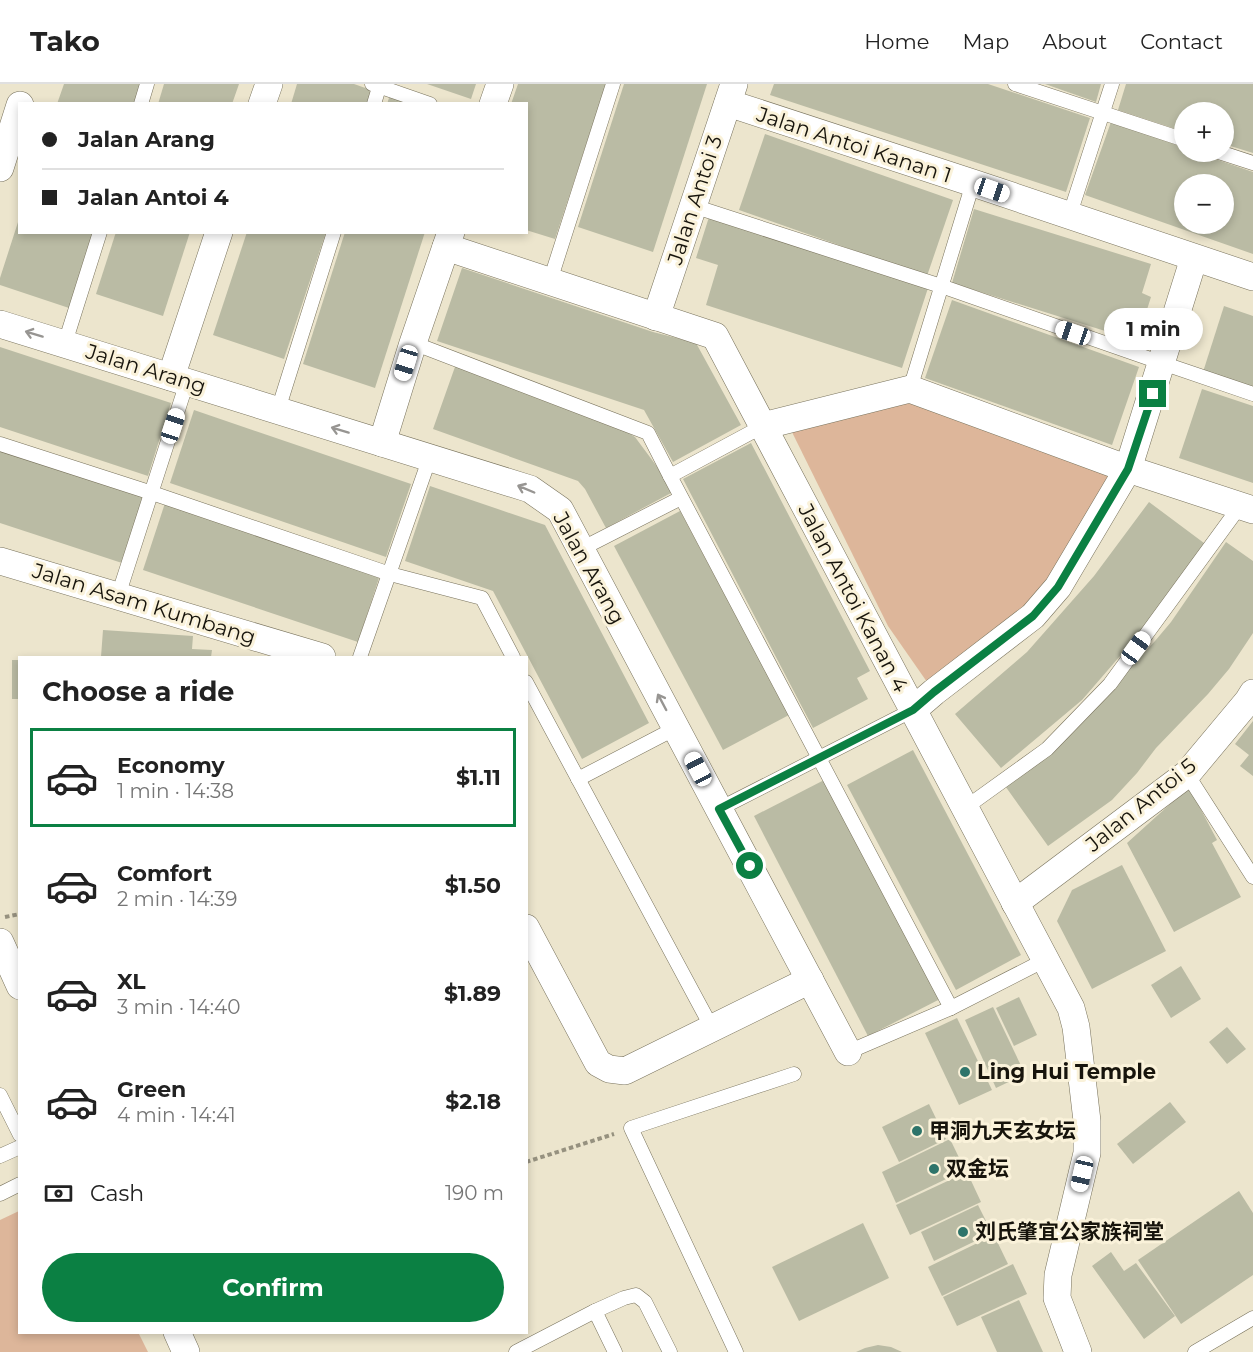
<!DOCTYPE html>
<meta charset="utf-8">
<style>
:root{--surface:#fff;--page:#f6f6f6;--text:#222;--muted:#767676;--line:#e0e0e0;--accent:#0b8043}
body{margin:0;font-family:Montserrat,"Noto Sans SC",sans-serif;background:var(--page);color:var(--text);height:100vh;display:flex;flex-direction:column;font-size:22px;white-space:nowrap}
*{box-sizing:border-box;margin:0}
p{font-size:20px;color:var(--muted)}
.icon{flex:none;width:33px;height:33px;fill:none;stroke:currentColor;stroke-width:2;stroke-linecap:round;stroke-linejoin:round}
.map{position:relative;flex:1;overflow:hidden}
.sheet{position:absolute;left:18px;top:572px;width:510px;height:678px;display:flex;flex-direction:column;background:var(--surface);border-radius:0px;box-shadow:0 3px 9px #0003}
.sheet>*{flex:none}
.guide{position:absolute;left:18px;top:18px;width:510px;height:132px;border-radius:0px;box-shadow:0 3px 9px #0003;display:grid;align-content:center;height:132px;padding:0 24px;background:var(--surface)}
.buttons{position:absolute;left:1174px;top:18px;display:grid;gap:12px}
.buttons a{display:grid;place-items:center;width:60px;height:60px;border-radius:50%;background:var(--surface);box-shadow:0 3px 9px #0003;font-size:30px}
.end{position:absolute;width:27px;height:27px;margin:-14px;border:8px solid #0b8043;background:#fff;box-shadow:0 0 0 3px #fff}
.from{border-radius:50%}
.bubble{position:absolute;height:42px;border-radius:21px;background:var(--surface);box-shadow:0 3px 9px #0003;font-size:20px;font-weight:700;line-height:42px;text-align:center}
.car{position:absolute;width:18px;height:36px;margin:-18px -9px;border-radius:8px;box-shadow:0 0 4px 2px #0007;background:linear-gradient(#fff 24%,#345 0 40%,#fff 0 76%,#345 0 86%,#fff 0)}
.guide b{display:flex;align-items:center;gap:21px;height:57px;font-size:22px}
.guide b+b{border-top:2px solid var(--line)}
.guide i{width:15px;height:15px;background:var(--text)}
ul{padding:0;list-style:none}
li{display:flex;align-items:center;gap:18px;height:99px;margin:0 12px 9px;padding:0 12px;border:3px solid transparent;border-radius:0px}
li div{flex:1}
li b{display:block;font-size:22px}
li em{font-style:normal;font-weight:700}
li.active{border-color:var(--accent)}
li>.icon{width:54px;height:54px;stroke-width:1.5}
h2{padding:0 24px;font-size:27px;line-height:72px}
.pay{display:flex;align-items:center;gap:15px;height:66px;padding:0 24px;font-size:22px}
.pay p{margin-inline-start:auto}
.primary-button{display:flex;gap:12px;margin-top:auto;padding:12px 24px}
.primary-button a{flex:1;height:69px;border-radius:36px;background:var(--accent);color:#fff;font-size:24px;font-weight:700;line-height:69px;text-align:center}
header{display:flex;align-items:center;gap:36px;box-sizing:border-box;height:84px;padding:0 30px;background:var(--surface);border-bottom:2px solid var(--line)}
header strong{font-size:28px}
nav{display:flex;gap:33px;margin-inline-start:auto;font-size:21px}
.map>svg:first-child{display:block}
</style>
<header>
<strong>Tako</strong>
<nav><a>Home</a><a>Map</a><a>About</a><a>Contact</a></nav>
</header>
<div class="map">
<svg width="1253" height="1268" viewBox="0 0 1253 1268">
<rect width="100%" height="100%" fill="#ece5cd"/>
<g fill="#ddb69a">
<path d="M910,305L1128,385L1058,503L934,608L888,542L786,336Z"/>
<path d="M19,1127L20,1248H138L148,1268H0V1136Z"/>
</g>
<g fill="#babba4" fill-rule="evenodd">
<path d="M64,0H143L136,20H57Z"/>
<path d="M164,0H239L232,20H158Z"/>
<path d="M297,0H354L374,7L370,20H291Z"/>
<path d="M427,0H476L471,15Z"/>
<path d="M518,0H606L555,155L526,146V20H511Z"/>
<path d="M624,0H707L653,168L578,143Z"/>
<path d="M774,0H988L1090,34L1066,108L770,11Z"/>
<path d="M1045,0H1101L1096,18Z"/>
<path d="M1126,0H1253V69L1224,60V28H1185V48L1118,26Z"/>
<path d="M390,11L415,20H387Z"/>
<path d="M1111,38L1185,64V68H1195L1253,88V170L1085,111ZM1185,100H1224V140H1185Z"/>
<path d="M765,50L953,116L927,192L739,126Z"/>
<path d="M974,125L1151,180L1142,209L1151,213L1137,257L952,199Z"/>
<path d="M709,133L928,204L902,284L706,221L718,181L696,174Z"/>
<path d="M19,135L20,148H94L69,224L0,201V194Z"/>
<path d="M116,148H190L163,232L96,210Z"/>
<path d="M247,148H326L284,275L213,251Z"/>
<path d="M345,148H425L375,304L303,280Z"/>
<path d="M462,184L653,248L696,259L741,341L673,378L644,326L437,257Z"/>
<path d="M952,216L1139,283L1112,361L925,294Z"/>
<path d="M1224,222L1253,232V304L1203,288Z"/>
<path d="M0,263L171,319L148,392L0,343Z"/>
<path d="M456,280L601,332L635,353L658,384L671,409L606,444L585,405L578,397L433,345Z"/>
<path d="M1202,305L1253,322V399L1179,374Z"/>
<path d="M194,326L411,400L386,473L170,399Z"/>
<path d="M751,359L870,587L857,594L868,615L813,644L683,395Z"/>
<path d="M0,363L145,410L122,479L0,439Z"/>
<path d="M430,402L545,441L649,639L582,675L493,507L405,477Z"/>
<path d="M166,416L381,488L358,558L143,486Z"/>
<path d="M1149,418L1208,462L1133,557L1082,616L1001,684L955,630L1027,568L1094,492Z"/>
<path d="M680,427L789,631L723,666L614,462Z"/>
<path d="M1226,458L1253,477V549L1229,585L1208,610L1156,664L1137,689L1112,716L1048,762L1003,699L1120,594L1155,557L1171,538Z"/>
<path d="M103,546L193,552L192,565L212,566L211,573H101Z"/>
<rect x="12" y="576" width="8" height="39"/>
<path d="M1253,637V692L1240,682L1249,671L1235,660Z"/>
<path d="M913,666L1021,871L956,906L847,701Z"/>
<path d="M828,694L942,914L868,952L754,732Z"/>
<path d="M1189,703L1217,756L1212,759L1241,813L1174,848L1127,759Z"/>
<path d="M1122,781L1166,867L1092,905L1057,837L1072,806Z"/>
<path d="M1181,882L1201,915L1171,934L1151,901Z"/>
<path d="M1019,913L1037,951L1014,962L996,924Z"/>
<path d="M993,923L1025,990L996,1004L965,936Z"/>
<path d="M957,934L992,1006L959,1021L925,949Z"/>
<path d="M1227,943L1246,965L1227,980L1209,958Z"/>
<path d="M1170,1018L1186,1038L1133,1080L1117,1060Z"/>
<path d="M929,1020L946,1055L899,1078L882,1043Z"/>
<path d="M950,1055L965,1086L896,1119L882,1088Z"/>
<path d="M967,1088L981,1118L910,1151L896,1121Z"/>
<path d="M1239,1107L1253,1129V1191L1181,1240L1138,1176Z"/>
<path d="M978,1121L992,1149L934,1177L921,1148Z"/>
<path d="M863,1139L889,1194L799,1237L772,1183Z"/>
<path d="M994,1151L1008,1180L942,1212L928,1183Z"/>
<path d="M1111,1168L1124,1187L1136,1179L1175,1232L1144,1255L1092,1182Z"/>
<path d="M1013,1180L1027,1210L957,1242L943,1213Z"/>
<path d="M1019,1216L1043,1268H997L981,1233Z"/>
<path d="M878,1261L891,1263L902,1268H856L865,1264Z"/>
</g>
<g fill="none" stroke-linecap="round" stroke-linejoin="round">
<defs>
<g id="lane">
<path d="M372,0L430,20"/>
<path d="M1015,0L1185,56"/>
<path d="M141,20L147,0"/>
<path d="M374,20L380,0"/>
<path d="M1219,68L1253,79"/>
<path d="M693,122L941,202L1162,279L1253,310"/>
<path d="M1069,133L1112,0"/>
<path d="M550,197L613,0"/>
<path d="M65,259L100,148"/>
<path d="M413,259L648,349L670,392L763,342"/>
<path d="M910,305L973,99"/>
<path d="M278,326L334,148"/>
<path d="M0,360L152,409L390,490L482,514L513,573"/>
<path d="M670,392L951,924"/>
<path d="M581,465L681,414"/>
<path d="M118,512L187,298"/>
<path d="M360,573L430,373"/>
<path d="M526,598L712,944"/>
<path d="M1187,690L1253,793"/>
<path d="M578,695L676,644"/>
<path d="M965,724L1047,665L1110,600L1240,422"/>
<path d="M719,725L913,626"/>
<path d="M848,968L951,924L1045,876"/>
<path d="M0,1011L20,1051"/>
<path d="M0,1072L20,1063"/>
<path d="M0,1110L20,1100"/>
<path d="M595,1227L624,1214L636,1211L645,1218L670,1268"/>
<path d="M516,1268L595,1227L615,1268"/>
<path d="M736,1268L631,1044L794,990"/>
<path d="M1195,1268L1253,1234"/>
</g>
<g id="street">
<path d="M728,19L973,99L1253,193"/>
<path d="M262,20L269,0"/>
<path d="M493,20L500,0"/>
<path d="M0,84L20,21"/>
<path d="M446,163L715,252L1071,924L1076,943L1087,1037V1069L1058,1191L1057,1214L1078,1268"/>
<path d="M656,233L734,0"/>
<path d="M0,240L530,405L560,426L848,968"/>
<path d="M171,293L219,148"/>
<path d="M763,342L910,305L1128,385L1253,426"/>
<path d="M382,359L413,259L451,148"/>
<path d="M0,477L322,573"/>
<path d="M913,626L934,608L1033,532L1058,503L1128,385L1194,174"/>
<path d="M1015,819L1187,690L1248,617L1253,609"/>
<path d="M526,844L598,979L609,985L625,987L810,896"/>
<path d="M0,858L20,902"/>
<path d="M177,1248L186,1268"/>
</g>
</defs>
<use href="#lane" stroke="#79735d" stroke-width="15"/>
<use href="#street" stroke="#79735d" stroke-width="28"/>
<g stroke="#96917f" stroke-width="4" stroke-dasharray="4.5 3" stroke-linecap="butt">
<path d="M5,833L20,830"/>
<path d="M526,1078L614,1050"/>
</g>
<use href="#lane" stroke="#fff" stroke-width="14"/>
<use href="#street" stroke="#fff" stroke-width="27"/>
</g>
<defs><path id="oneway-shaft" d="M-6 0H5M1.5-3L5.5 0L1.5 3" fill="none" stroke-width="1.6" stroke-linecap="round" stroke-linejoin="round" transform="scale(1.5)"/></defs>
<g stroke="#979592">
<use href="#oneway-shaft" transform="translate(34 250) rotate(-163)"/>
<use href="#oneway-shaft" transform="translate(340 346) rotate(-163)"/>
<use href="#oneway-shaft" transform="translate(526 405) rotate(-157)"/>
<use href="#oneway-shaft" transform="translate(662 618) rotate(-118)"/>
</g>
<g fill="none" stroke-linecap="round" stroke-linejoin="round">
<path stroke="#0b8043" stroke-width="8" d="M750,782L719,725L913,626L934,608L1033,532L1058,503L1128,385L1153,310"/>
</g>
<g fill="#2e746a" stroke="#faf2da" stroke-width="2">
<circle cx="965" cy="988" r="6"/>
<circle cx="917" cy="1047" r="6"/>
<circle cx="934" cy="1085" r="6"/>
<circle cx="963" cy="1148" r="6"/>
</g>
<g text-anchor="middle" stroke-width="6" stroke-linejoin="round" paint-order="stroke">
<g font-size="21" fill="#17140c" stroke="#faf2da">
<text transform="translate(854 61) rotate(18)" y="7">Jalan Antoi Kanan 1</text>
<text transform="translate(695 116) rotate(-72)" y="7">Jalan Antoi 3</text>
<text transform="translate(146 285) rotate(17)" y="7">Jalan Arang</text>
<text transform="translate(589 484) rotate(61)" y="7">Jalan Arang</text>
<text transform="translate(853 514) rotate(62)" y="7">Jalan Antoi Kanan 4</text>
<text transform="translate(144 520) rotate(17)" y="7">Jalan Asam Kumbang</text>
<text transform="translate(1141 721) rotate(-39)" y="7">Jalan Antoi 5</text>
</g>
<g font-size="21" font-weight="bold" fill="#17140c" stroke="#faf2da" text-anchor="start">
<text x="977" y="995">Ling Hui Temple</text>
<text x="929" y="1054">甲洞九天玄女坛</text>
<text x="946" y="1092">双金坛</text>
<text x="975" y="1155">刘氏肇宜公家族祠堂</text>
</g>
</g>
</svg>
<div class="buttons">
<a>+</a>
<a>−</a>
</div>
<i class="end from" style="left:750px;top:782px"></i>
<i class="end" style="left:1153px;top:310px"></i>
<div class="bubble" style="left:1104px;top:224px;width:99px">1 min</div>
<i class="car" style="left:992px;top:106px;rotate:109deg"></i>
<i class="car" style="left:1073px;top:249px;rotate:289deg"></i>
<i class="car" style="left:406px;top:279px;rotate:197deg"></i>
<i class="car" style="left:173px;top:342px;rotate:18deg"></i>
<i class="car" style="left:1136px;top:564px;rotate:36deg"></i>
<i class="car" style="left:698px;top:685px;rotate:332deg"></i>
<i class="car" style="left:1082px;top:1090px;rotate:193deg"></i>
<div class="guide">
<b><i class="from"></i>Jalan Arang</b>
<b><i></i>Jalan Antoi 4</b>
</div>
<section class="sheet">
<h2>Choose a ride</h2>
<ul>
<li class="active"><svg class="icon" aria-label="car" viewBox="0 0 24 24"><path d="M5 17H2v-5l4-1 3-4h7l3 4 3 1v5h-3M9 17h6M6 11h13"/><circle cx="7" cy="17" r="2"/><circle cx="17" cy="17" r="2"/></svg><div><b>Economy</b><p>1 min · 14:38</p></div><em>$1.11</em></li>
<li><svg class="icon" aria-label="car" viewBox="0 0 24 24"><path d="M5 17H2v-5l4-1 3-4h7l3 4 3 1v5h-3M9 17h6M6 11h13"/><circle cx="7" cy="17" r="2"/><circle cx="17" cy="17" r="2"/></svg><div><b>Comfort</b><p>2 min · 14:39</p></div><em>$1.50</em></li>
<li><svg class="icon" aria-label="car" viewBox="0 0 24 24"><path d="M5 17H2v-5l4-1 3-4h7l3 4 3 1v5h-3M9 17h6M6 11h13"/><circle cx="7" cy="17" r="2"/><circle cx="17" cy="17" r="2"/></svg><div><b>XL</b><p>3 min · 14:40</p></div><em>$1.89</em></li>
<li><svg class="icon" aria-label="car" viewBox="0 0 24 24"><path d="M5 17H2v-5l4-1 3-4h7l3 4 3 1v5h-3M9 17h6M6 11h13"/><circle cx="7" cy="17" r="2"/><circle cx="17" cy="17" r="2"/></svg><div><b>Green</b><p>4 min · 14:41</p></div><em>$2.18</em></li>
</ul>
<div class="pay"><svg class="icon" aria-label="cash" viewBox="0 0 24 24"><path d="M3 7h18v10H3z"/><circle cx="12" cy="12" r="2"/></svg>Cash<p>190 m</p></div>
<div class="primary-button"><a>Confirm</a></div>
</section>
</div>
